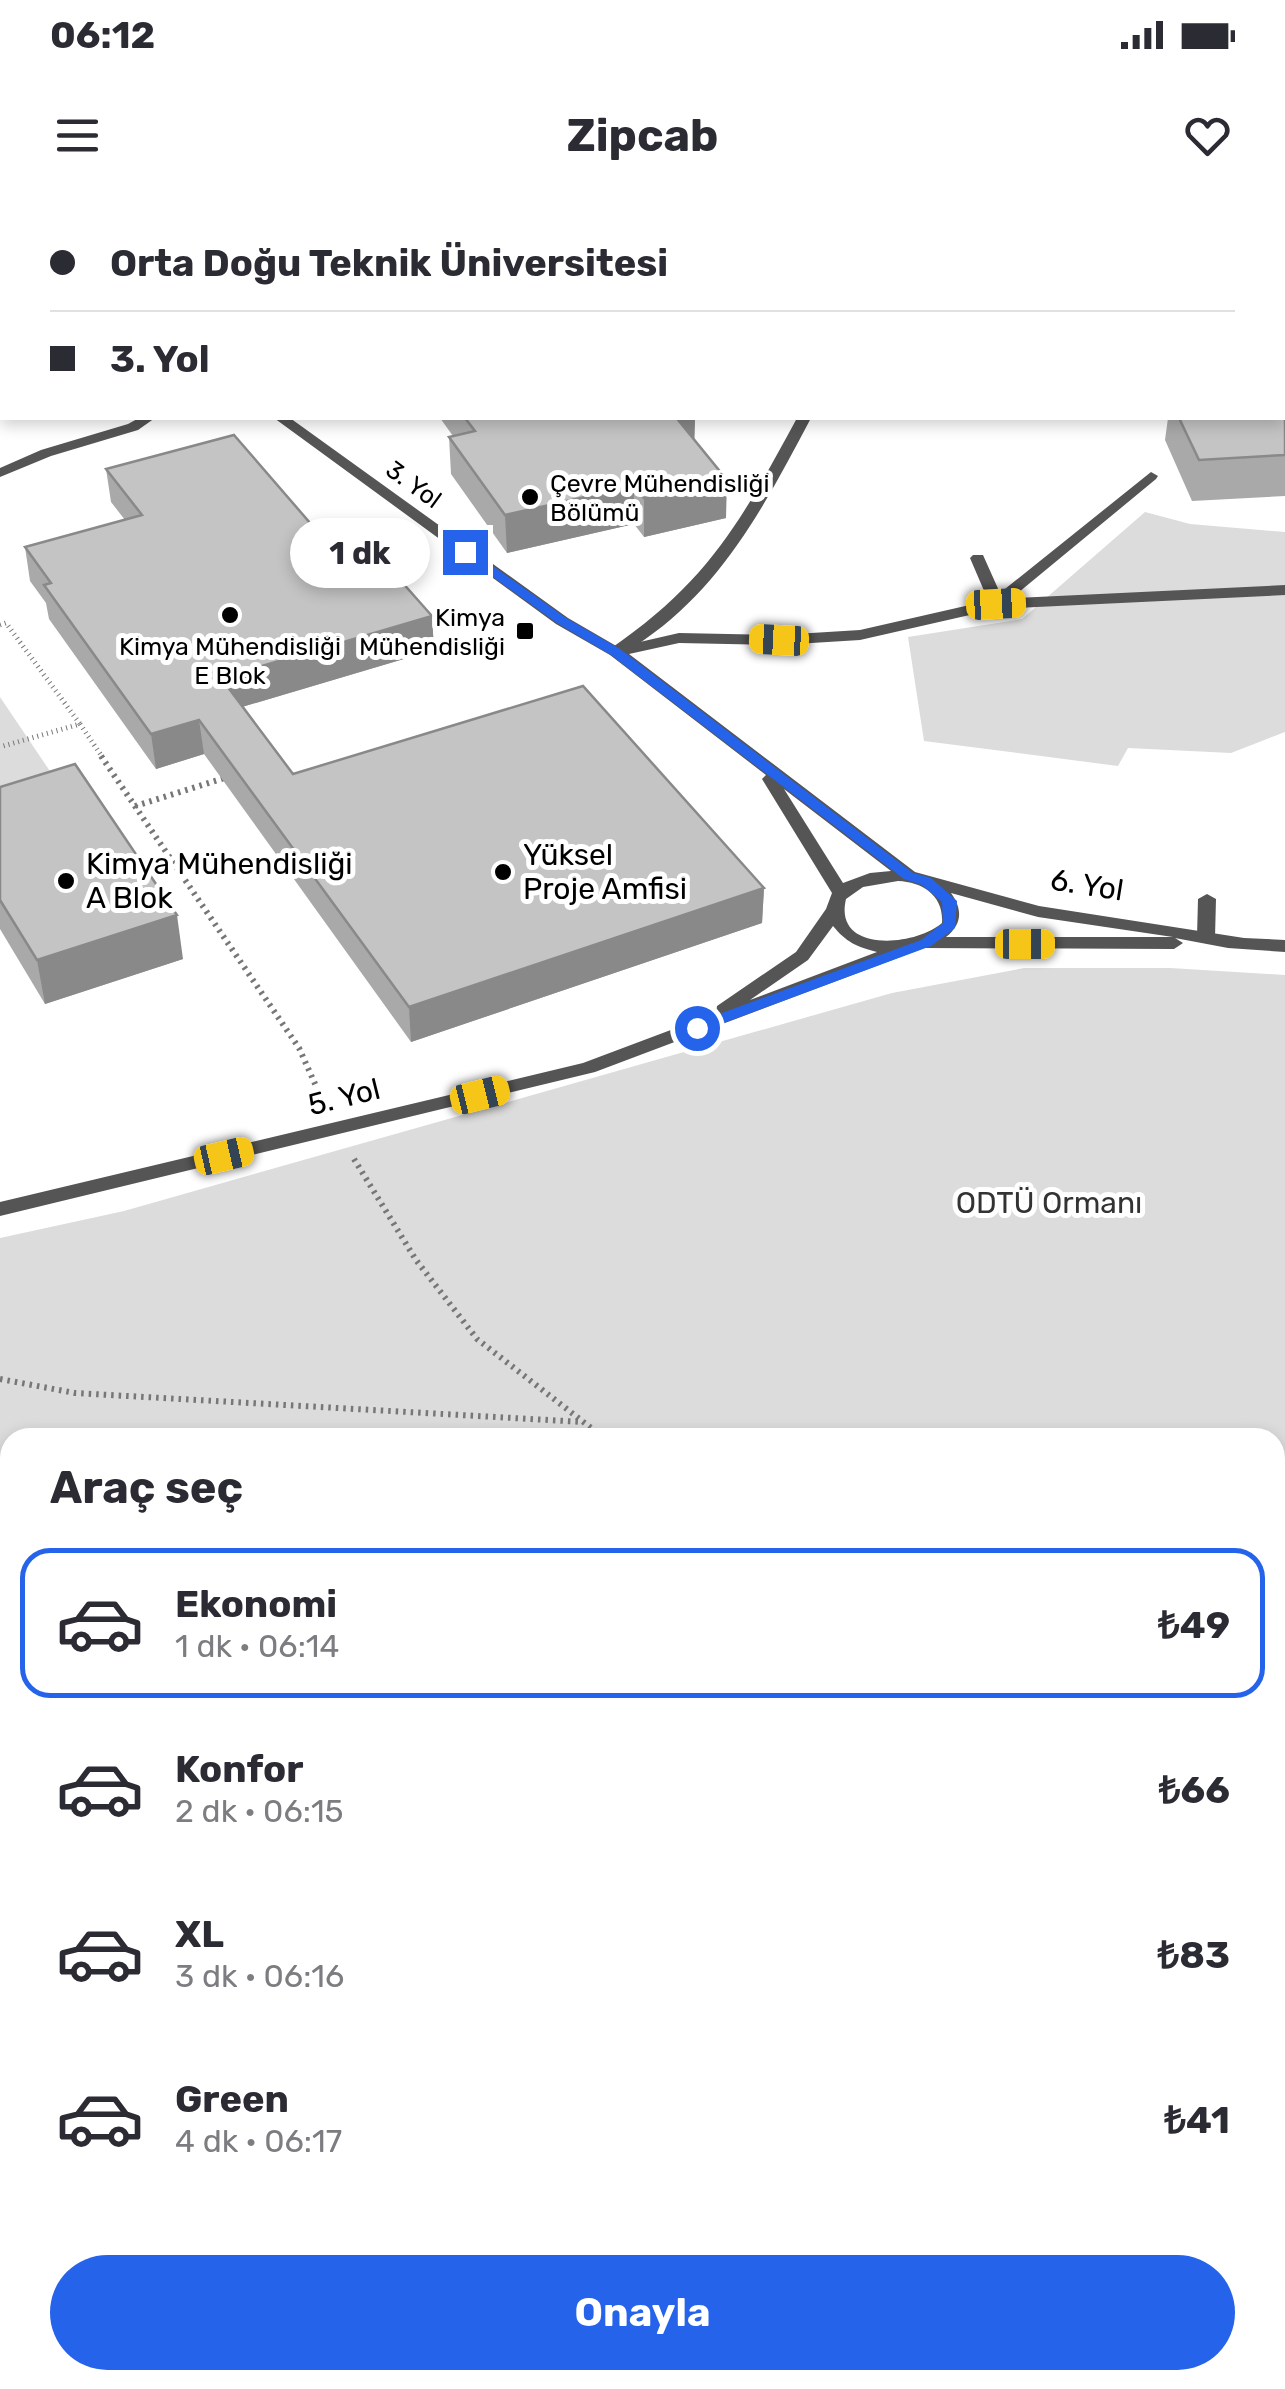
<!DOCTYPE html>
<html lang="tr">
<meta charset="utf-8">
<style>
:root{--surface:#fff;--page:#f2f2f3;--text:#2b2b33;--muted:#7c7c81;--line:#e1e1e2;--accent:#2563eb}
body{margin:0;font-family:Rubik,sans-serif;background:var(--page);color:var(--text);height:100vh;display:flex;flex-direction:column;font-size:38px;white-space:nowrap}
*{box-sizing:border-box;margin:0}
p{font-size:32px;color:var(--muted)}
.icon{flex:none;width:55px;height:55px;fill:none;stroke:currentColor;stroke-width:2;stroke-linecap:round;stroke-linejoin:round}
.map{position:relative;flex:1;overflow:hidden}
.sheet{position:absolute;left:0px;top:1228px;width:1285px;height:962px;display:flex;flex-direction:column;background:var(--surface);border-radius:30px 30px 0 0;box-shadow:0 5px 15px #0003}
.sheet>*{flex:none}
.top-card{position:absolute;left:0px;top:0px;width:1285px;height:220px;box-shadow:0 5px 15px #0003;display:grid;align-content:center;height:220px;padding:0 50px;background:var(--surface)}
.end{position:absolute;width:45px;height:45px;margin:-22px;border:12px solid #2563eb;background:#fff;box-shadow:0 0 0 5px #fff}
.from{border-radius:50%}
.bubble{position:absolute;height:70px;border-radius:35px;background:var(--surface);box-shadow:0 5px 15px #0003;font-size:32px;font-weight:700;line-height:70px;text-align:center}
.car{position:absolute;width:30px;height:60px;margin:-30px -15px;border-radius:12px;box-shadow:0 0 8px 2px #0007;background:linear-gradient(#f5c518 24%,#345 0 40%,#f5c518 0 76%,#345 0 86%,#f5c518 0)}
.top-card b{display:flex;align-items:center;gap:35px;height:95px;font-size:38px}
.top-card b+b{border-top:2px solid var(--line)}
.top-card i{width:25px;height:25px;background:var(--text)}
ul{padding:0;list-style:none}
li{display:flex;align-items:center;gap:30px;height:150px;margin:0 20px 15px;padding:0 30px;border:5px solid transparent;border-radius:30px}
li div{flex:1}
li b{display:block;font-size:38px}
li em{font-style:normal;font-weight:700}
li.selected{border-color:var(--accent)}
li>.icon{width:90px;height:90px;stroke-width:1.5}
h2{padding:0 50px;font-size:45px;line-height:120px}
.button{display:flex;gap:20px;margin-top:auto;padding:20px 50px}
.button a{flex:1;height:115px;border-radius:60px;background:var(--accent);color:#fff;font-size:40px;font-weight:700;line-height:115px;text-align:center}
.status{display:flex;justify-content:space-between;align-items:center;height:70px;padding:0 50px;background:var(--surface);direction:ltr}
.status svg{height:28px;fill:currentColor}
header{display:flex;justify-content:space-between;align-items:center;height:130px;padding:0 50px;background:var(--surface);font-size:45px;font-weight:700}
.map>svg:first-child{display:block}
</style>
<div class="status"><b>06:12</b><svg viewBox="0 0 49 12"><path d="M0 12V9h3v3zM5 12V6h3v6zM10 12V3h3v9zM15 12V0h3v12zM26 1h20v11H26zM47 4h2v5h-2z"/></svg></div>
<header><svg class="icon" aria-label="menu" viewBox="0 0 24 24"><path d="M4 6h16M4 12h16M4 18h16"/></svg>Zipcab<svg class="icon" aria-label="heart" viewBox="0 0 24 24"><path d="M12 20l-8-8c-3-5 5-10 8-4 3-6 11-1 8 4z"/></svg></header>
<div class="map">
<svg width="1285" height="2189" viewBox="0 0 1285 2189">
<rect width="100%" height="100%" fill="#fff"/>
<g fill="#dcdcdc">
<path d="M1145,312L1190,324L1285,332V532L1231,553L1128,548L1118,566L924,541L908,437L1022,419Z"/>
<path d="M0,497L68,598L0,620Z"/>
<path d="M1024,768H1170L1285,775V1799L1275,1807V1238H10V2180H767L755,2189H0V1038L124,1011L892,793Z"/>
</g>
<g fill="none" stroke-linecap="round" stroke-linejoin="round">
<g stroke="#777" stroke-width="5" stroke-dasharray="1 4" stroke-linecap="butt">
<path d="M0,425L6,423L80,524L0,547"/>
<path d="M80,524L103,558"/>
</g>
<g stroke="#777" stroke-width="6" stroke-dasharray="2.5 5" stroke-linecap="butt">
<path d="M101,556L299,848L320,895"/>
<path d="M135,606L228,577"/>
<path d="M354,959L416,1060L477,1139L604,1238"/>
<path d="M0,1179L75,1193L583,1222"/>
</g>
<g stroke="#777" stroke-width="8" stroke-dasharray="2.5 6" stroke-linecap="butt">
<path d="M1275,1809L1285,1811"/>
<path d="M1275,1846L1285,1854"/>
<path d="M0,2188L23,2180"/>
</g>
<g fill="#555" fill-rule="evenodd">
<path d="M797,218H811C767,301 724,385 644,440C633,447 624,457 610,455V449C709,381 741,321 797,218Z"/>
<path d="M1151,272L1158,276L1156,279L1001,407H991L970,358L973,355H983L1000,393Z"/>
<path d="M1207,694L1216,699L1215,737L1206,743L1197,737L1198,699Z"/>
</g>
<path fill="#555" fill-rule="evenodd" d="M139,218H155L138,230L51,256L0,277V268L41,250L128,224Z"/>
<g fill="#555" fill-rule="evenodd">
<rect x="0" y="51" width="2" height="8"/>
<path d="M274,218H290L568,418L618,447L679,433L779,435L860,430L996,399L1285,385V395L996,409L860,440L779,445L679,443L629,454L915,672L1039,706L1244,738L1285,740V752L1228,748L1175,738L1183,743L1174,749L924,748L595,872L0,1016V1002L583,863L716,813L717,806L796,752L826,709L832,693L762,579L766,575L610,455L556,424ZM784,589L891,671L870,673L843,683ZM898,681C923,682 944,696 942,723C914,747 833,753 846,699L863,687ZM951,693L1038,717L1173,737H946C962,724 963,710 951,693ZM833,726C846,742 857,747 877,752L750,800L808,760Z"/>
<path d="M1285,1937V1965L1275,1969V1941Z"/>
<path d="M972,2180H1008L1004,2189H968Z"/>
</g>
</g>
<g fill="#a9a9a9">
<path d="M1285,24V296L1192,301L1165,240L1168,218H1282Z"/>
<path d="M440,218H695L694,240L726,318L644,337L634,324L507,353L451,274L449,237L453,236Z"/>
<path d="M106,269L330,346L432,416L434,450L242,507L293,574L764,688L762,723L411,842L204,554L156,569L49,419L46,403L30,381L25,347L125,320L111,302Z"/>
<path d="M0,587L183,759L45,804L0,729Z"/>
</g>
<g fill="#898989">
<path d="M695,218L694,255L679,221Z"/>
<path d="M727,280L726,318L644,337V298Z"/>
<path d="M634,286V324L507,353L505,315Z"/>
<path d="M432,416L434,450L225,512L221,478Z"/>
<path d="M199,520L204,554L156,569L151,534Z"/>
<path d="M764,688L762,723L411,842L409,807Z"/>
<path d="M177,715L183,759L45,804L37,760Z"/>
</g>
<g fill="#c4c4c4" stroke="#898989" stroke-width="2.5">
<path d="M337,0H369L371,2H324Z"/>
<path d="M569,0H908L911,2H556Z"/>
<path d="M1285,24V255L1199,260L1179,218H1282V25Z"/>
<path d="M465,218H695L679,221L727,280L644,298L634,286L505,315L449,237L475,231Z"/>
<path d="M234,235L330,346L362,337L432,416L221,478L293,574L583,486L764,688L409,807L199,520L151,534L44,385L51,383L25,347L142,315L106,269Z"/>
<path d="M75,564L177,715L37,760L0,700V587Z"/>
</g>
<path fill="#2563eb" d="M461,349H469L566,418L620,449L913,673L931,678L957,701L955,728L931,746L702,831H692V824L921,740L943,723L942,702L922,685L904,679L611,455L557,423L461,354Z"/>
<g fill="#000" stroke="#fff" stroke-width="4">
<circle cx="530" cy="297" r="10"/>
<circle cx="230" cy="415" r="10"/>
<rect x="515" y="421" width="20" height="20" rx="5"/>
<circle cx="503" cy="672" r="10"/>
<circle cx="66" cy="681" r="10"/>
</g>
<g text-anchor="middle" stroke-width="10" stroke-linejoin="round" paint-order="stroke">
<g font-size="25" fill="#000" stroke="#fff" text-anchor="start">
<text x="550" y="292">Çevre Mühendisliği<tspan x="550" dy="29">Bölümü</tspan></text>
<text x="505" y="426" text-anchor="end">Kimya<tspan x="505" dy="29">Mühendisliği</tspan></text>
<text x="230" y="455" text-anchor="middle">Kimya Mühendisliği<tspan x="230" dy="29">E Blok</tspan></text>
</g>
<g font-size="25" fill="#000" stroke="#fff">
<text transform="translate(414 284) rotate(36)" y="9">3. Yol</text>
</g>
<g font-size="30" fill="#000" stroke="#fff" text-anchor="start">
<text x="523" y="665">Yüksel<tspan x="523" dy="34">Proje Amfisi</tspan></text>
<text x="86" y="674">Kimya Mühendisliği<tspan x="86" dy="34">A Blok</tspan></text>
</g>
<g font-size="30" fill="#000" stroke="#fff">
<text transform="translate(1087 685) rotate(9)" y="10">6. Yol</text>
<text transform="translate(344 897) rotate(-14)" y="10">5. Yol</text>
</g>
<g font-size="30" fill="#333" stroke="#fff">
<text x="1049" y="1013">ODTÜ Ormanı</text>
</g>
</g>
</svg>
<i class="end from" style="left:697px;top:828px"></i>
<i class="end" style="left:465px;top:352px"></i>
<div class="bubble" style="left:290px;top:318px;width:140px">1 dk</div>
<i class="car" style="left:996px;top:404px;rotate:87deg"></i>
<i class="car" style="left:779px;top:440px;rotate:273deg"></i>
<i class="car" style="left:1025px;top:744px;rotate:90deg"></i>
<i class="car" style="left:480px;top:895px;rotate:76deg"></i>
<i class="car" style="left:224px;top:956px;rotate:77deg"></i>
<div class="top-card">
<b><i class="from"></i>Orta Doğu Teknik Üniversitesi</b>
<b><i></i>3. Yol</b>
</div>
<section class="sheet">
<h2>Araç seç</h2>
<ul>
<li class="selected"><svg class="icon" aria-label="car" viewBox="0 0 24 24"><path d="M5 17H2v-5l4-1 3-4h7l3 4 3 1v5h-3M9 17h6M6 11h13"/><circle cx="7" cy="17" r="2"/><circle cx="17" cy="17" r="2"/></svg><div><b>Ekonomi</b><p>1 dk · 06:14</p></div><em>₺49</em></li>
<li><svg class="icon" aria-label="car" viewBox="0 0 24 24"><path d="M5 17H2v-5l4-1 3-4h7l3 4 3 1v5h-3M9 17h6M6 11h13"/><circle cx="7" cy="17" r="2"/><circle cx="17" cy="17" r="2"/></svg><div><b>Konfor</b><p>2 dk · 06:15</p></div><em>₺66</em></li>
<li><svg class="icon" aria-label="car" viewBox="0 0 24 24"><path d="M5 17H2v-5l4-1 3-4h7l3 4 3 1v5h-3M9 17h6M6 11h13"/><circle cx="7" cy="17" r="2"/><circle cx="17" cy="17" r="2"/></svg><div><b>XL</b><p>3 dk · 06:16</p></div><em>₺83</em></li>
<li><svg class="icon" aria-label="car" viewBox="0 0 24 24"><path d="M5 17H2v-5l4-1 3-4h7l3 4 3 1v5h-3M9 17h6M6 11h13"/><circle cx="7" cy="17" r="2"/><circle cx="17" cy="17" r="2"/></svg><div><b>Green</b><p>4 dk · 06:17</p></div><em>₺41</em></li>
</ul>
<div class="button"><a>Onayla</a></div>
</section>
</div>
